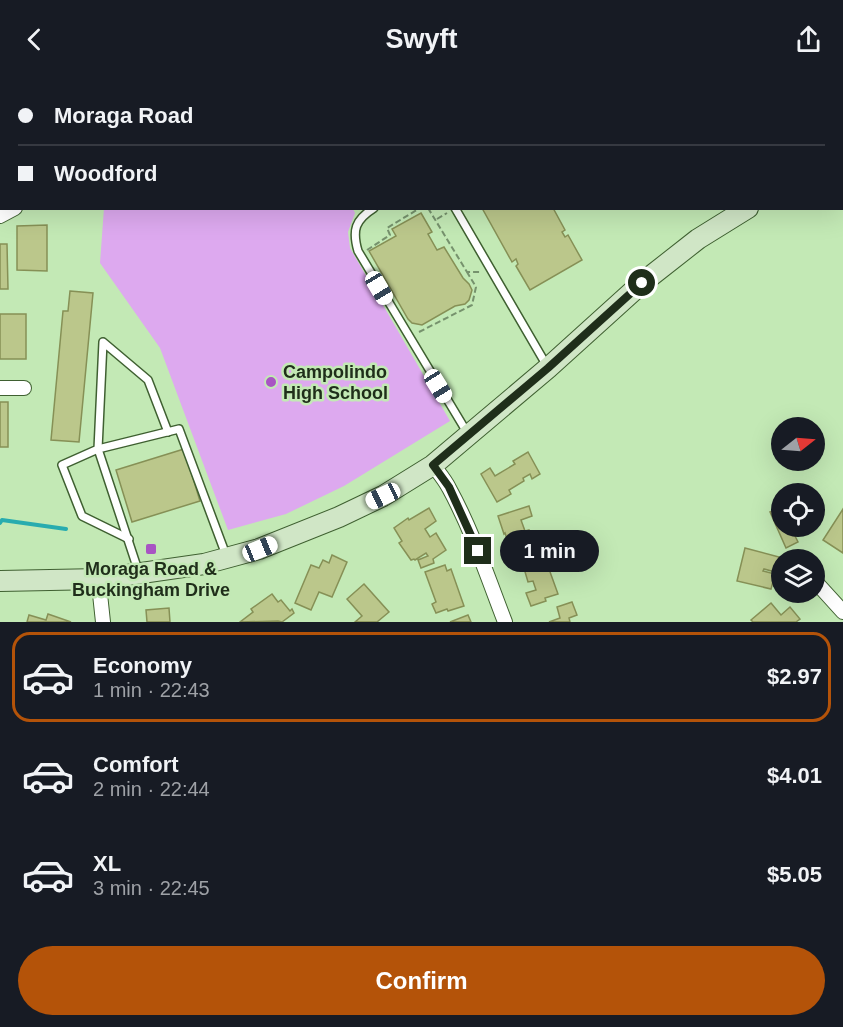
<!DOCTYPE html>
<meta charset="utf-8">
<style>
:root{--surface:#171b24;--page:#20242c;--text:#f1f3f6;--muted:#9ea1a6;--line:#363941;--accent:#b45309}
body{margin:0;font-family:Arial,sans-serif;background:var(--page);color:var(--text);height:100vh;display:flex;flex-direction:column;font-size:22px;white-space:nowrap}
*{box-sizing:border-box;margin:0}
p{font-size:20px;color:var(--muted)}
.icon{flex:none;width:33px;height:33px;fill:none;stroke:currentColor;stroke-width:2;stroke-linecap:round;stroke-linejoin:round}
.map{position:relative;height:544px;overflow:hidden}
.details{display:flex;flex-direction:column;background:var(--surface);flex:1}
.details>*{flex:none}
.hud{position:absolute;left:0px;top:0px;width:843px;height:132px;box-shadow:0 6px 24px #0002;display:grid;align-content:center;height:132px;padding:0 18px;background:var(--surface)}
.needle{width:39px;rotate:73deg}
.tools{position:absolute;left:771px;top:339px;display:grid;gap:12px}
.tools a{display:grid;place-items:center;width:54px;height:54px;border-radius:50%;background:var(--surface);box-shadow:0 6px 24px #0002;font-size:30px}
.end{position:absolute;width:27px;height:27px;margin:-14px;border:8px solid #1f2e1a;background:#fff;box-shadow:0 0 0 3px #fff}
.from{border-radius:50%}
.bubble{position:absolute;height:42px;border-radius:21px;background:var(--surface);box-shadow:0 6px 24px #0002;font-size:20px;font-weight:700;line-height:42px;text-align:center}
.car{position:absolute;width:18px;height:36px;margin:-18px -9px;border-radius:8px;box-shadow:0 0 4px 2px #0007;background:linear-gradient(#fff 24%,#345 0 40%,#fff 0 76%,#345 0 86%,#fff 0)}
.hud b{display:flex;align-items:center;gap:21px;height:57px;font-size:22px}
.hud b+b{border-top:2px solid var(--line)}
.hud i{width:15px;height:15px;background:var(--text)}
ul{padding:10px 0 0;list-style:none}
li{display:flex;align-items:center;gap:18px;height:90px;margin:0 12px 9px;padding:0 6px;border:3px solid transparent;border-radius:18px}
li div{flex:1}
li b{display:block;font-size:22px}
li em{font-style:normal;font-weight:700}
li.on{border-color:var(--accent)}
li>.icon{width:54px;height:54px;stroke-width:1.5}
.cta{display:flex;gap:12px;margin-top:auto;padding:12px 18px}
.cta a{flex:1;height:69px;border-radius:36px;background:var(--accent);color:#fff;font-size:24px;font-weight:700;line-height:69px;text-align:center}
header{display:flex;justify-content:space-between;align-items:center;height:78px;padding:0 18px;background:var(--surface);font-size:27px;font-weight:700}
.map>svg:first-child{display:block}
</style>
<header><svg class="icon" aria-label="back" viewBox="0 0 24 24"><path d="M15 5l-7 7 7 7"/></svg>Swyft<svg class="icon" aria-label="share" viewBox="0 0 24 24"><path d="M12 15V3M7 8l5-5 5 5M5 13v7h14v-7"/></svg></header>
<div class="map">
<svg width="843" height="544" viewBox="0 0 843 544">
<rect width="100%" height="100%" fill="#c3e9b5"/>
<g fill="#dda9ef">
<path d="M131,0H350L351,1H130Z"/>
<path d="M104,130L353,131L355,135L348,154L350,170L450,343L344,408L286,436L228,452L160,270L100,185Z"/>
</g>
<path fill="#cd8fe2" d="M0,0H65L64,2H2L1,28L0,29Z"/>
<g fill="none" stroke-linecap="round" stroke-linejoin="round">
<path stroke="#28acaf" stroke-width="4" d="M0,445L2,442L66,451"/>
</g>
<g fill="#bbc78b" stroke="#869056" stroke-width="1.5">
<path d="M406,0H487L488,2H406Z"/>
<path d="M650,0H711L712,2H651Z"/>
<path d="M755,0H817L818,2H755Z"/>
<rect x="0" y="64" width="2" height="45"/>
<path d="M482,130H553L565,152L562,154L565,159L568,157L582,182L530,212L516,188L518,186L516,181L512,184Z"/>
<path d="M421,135L432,154L428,156L437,172L444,169L463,200L469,206L472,212L469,222L465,226L455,228L422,247L412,245L408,241L369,173L396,158L392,151Z"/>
<path d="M47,147V193L17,192V148Z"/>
<path d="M0,166H7L8,211H0Z"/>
<path d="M70,213L93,215L79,364L51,362L63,233H68Z"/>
<rect x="0" y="236" width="26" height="45"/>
<rect x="0" y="324" width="8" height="45"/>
<path d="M184,371L200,423L132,444L116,392Z"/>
<path d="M528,374L540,396L532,401L530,396L523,400L524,403L509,412L511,416L497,424L481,396L490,390L495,398L515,386L513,383Z"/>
<path d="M529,428L532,438L521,442L525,453L529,452L532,461L526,463L530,475L514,481L505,455L504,456L498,438Z"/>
<path d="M782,429V448H808L809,450L794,456L798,464L786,470L770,434Z"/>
<path d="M429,430L436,443L425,451L430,459L436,455L446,472L433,481L434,485L421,490L418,482L428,478L426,475L415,482L414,481L411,482L399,465L402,463L394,450L408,440L409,442Z"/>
<path d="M843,431V475L823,462Z"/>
<path d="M745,470L779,479L775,494L764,491L763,493L775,496L771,511L737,503Z"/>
<path d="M332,477L347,484L332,519L319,514L311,532L295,525L311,487L319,490L323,482L329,485Z"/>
<path d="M545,480L558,516L545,520L546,523L531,528L526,515L536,512L533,503L528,504L523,487Z"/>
<path d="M445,487L447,493L451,491L464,528L448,533L447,531L436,535L432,526L436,524L425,494Z"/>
<path d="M364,506L389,534L377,544H355L362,538L347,521Z"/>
<path d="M272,516L278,524L281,522L290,533L292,531L294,535L282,544L278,543L240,544L253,534L251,531Z"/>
<path d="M572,524L577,537L569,540L570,544H549L560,540L557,529Z"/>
<path d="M771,525L781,537L790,529L800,541L796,544H753L751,542Z"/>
<path d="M169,530L170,544H147L146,532Z"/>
<path d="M48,536L71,544H27L29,537L46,542Z"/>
<path d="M468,537L471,544H450Z"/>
</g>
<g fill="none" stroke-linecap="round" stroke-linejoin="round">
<defs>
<g id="service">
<path d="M374,130C355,142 352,152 358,173L468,356"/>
<path d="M455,130L547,288"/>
<path d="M129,461L82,438L62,387L98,371L103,264L148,302L168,354"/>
<path d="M138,492L98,371L179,351L226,477"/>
</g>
<g id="minor">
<path d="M0,138L15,130"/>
<path d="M0,310H24"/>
<path d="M433,387C439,395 445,402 449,410C472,452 488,500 505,544"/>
<path d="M100,501V516L103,544"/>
<path d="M814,502L843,534"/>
</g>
<g id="secondary">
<path d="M842,89H843"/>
<path d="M0,503L100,501L204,486L259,471L339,439L383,418L433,387L548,290L642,205L698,161L748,130"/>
</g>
</defs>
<use href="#service" stroke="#3f6031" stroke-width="10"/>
<use href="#minor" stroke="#3f6031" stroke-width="16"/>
<use href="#secondary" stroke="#3f6031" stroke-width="22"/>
<g stroke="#76926d" stroke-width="2" stroke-dasharray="6 3" stroke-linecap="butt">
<path d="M392,0L393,2"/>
<path d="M824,0L826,2"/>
<path d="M842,8L843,9"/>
<path d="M428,130L467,194H480"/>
<path d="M437,141L447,135"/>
<path d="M367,172L390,157L387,150L420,130"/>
<path d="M419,254L472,227L476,209L467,194"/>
</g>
<use href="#service" stroke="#fff" stroke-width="7"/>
<use href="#minor" stroke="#fff" stroke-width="14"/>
<use href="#secondary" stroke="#d0e6c6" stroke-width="20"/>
</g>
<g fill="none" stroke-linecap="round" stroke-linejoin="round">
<path stroke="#1f2e1a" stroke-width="8" d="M478,473L449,409L433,387L548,290L642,205"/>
</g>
<g fill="#a854c3" stroke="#c3e9b5" stroke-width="2">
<circle cx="271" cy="304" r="6"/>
<rect x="145" y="465" width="12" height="12" rx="3"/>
</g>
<g text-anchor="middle" stroke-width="5" stroke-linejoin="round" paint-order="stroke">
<g font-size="18" font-weight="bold" fill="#1f2e1a" stroke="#c3e9b5" text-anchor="start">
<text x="283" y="300">Campolindo<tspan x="283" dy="21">High School</tspan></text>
<text x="151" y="497" text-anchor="middle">Moraga Road &amp;<tspan x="151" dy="21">Buckingham Drive</tspan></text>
</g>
</g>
</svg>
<div class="tools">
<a><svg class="needle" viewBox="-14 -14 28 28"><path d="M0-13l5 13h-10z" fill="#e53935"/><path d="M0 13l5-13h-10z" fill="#9ea1a6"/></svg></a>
<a><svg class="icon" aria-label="locate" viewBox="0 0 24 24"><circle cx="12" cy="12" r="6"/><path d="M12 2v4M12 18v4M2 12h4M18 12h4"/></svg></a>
<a><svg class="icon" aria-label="layers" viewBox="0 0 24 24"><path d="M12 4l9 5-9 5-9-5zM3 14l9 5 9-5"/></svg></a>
</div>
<i class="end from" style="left:642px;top:205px"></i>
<i class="end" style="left:478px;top:473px"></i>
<div class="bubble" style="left:500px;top:452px;width:99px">1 min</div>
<i class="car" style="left:379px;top:210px;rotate:149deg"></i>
<i class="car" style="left:438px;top:308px;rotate:148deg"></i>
<i class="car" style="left:383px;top:418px;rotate:245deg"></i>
<i class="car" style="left:260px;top:471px;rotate:68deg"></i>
<div class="hud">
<b><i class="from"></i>Moraga Road</b>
<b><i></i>Woodford</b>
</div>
</div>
<section class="details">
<ul>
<li class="on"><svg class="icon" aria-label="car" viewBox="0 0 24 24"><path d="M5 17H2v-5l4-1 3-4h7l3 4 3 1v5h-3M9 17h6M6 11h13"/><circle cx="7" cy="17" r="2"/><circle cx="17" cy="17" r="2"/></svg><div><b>Economy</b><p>1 min · 22:43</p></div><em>$2.97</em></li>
<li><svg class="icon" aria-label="car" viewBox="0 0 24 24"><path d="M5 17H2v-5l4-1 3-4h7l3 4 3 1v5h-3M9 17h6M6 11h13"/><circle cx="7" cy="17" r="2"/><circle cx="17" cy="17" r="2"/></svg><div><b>Comfort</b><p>2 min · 22:44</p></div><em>$4.01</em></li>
<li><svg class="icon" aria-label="car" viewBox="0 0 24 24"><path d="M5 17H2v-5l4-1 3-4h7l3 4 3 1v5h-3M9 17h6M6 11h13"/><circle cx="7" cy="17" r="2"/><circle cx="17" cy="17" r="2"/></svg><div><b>XL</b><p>3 min · 22:45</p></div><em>$5.05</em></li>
</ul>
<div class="cta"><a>Confirm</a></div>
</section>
